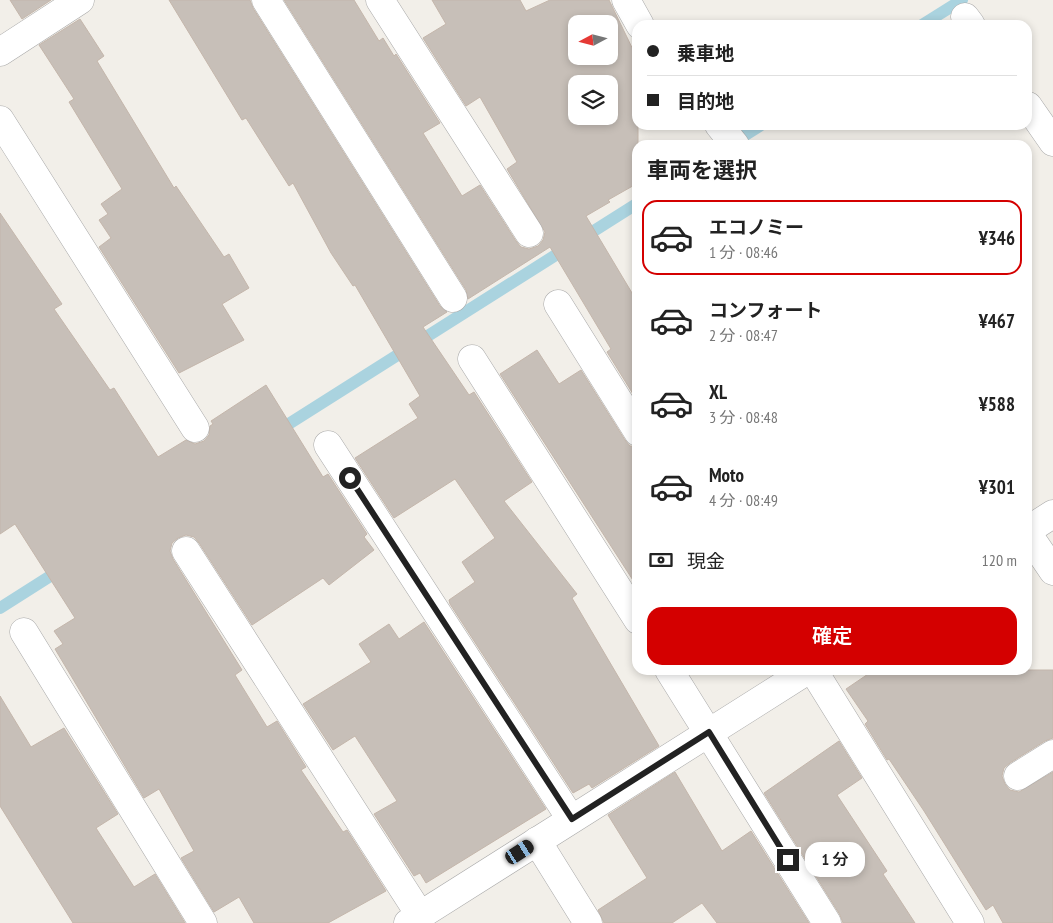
<!DOCTYPE html>
<html lang="ja">
<meta charset="utf-8">
<style>
:root{--surface:#fff;--page:#f6f6f6;--text:#222;--muted:#767676;--line:#e0e0e0;--accent:#d40000}
body{margin:0;font-family:"PT Sans Narrow","Noto Sans JP",sans-serif;background:var(--page);color:var(--text);height:100vh;display:flex;flex-direction:column;font-size:19px;white-space:nowrap}
*{box-sizing:border-box;margin:0}
p{font-size:16px;color:var(--muted)}
.icon{flex:none;width:28px;height:28px;fill:none;stroke:currentColor;stroke-width:2;stroke-linecap:round;stroke-linejoin:round}
.map{position:relative;flex:1;overflow:hidden}
.sheet{position:absolute;left:632px;top:140px;width:400px;height:535px;display:flex;flex-direction:column;background:var(--surface);border-radius:15px;box-shadow:0 2px 8px #0003}
.sheet>*{flex:none}
.top-card{position:absolute;left:632px;top:20px;width:400px;height:110px;border-radius:15px;box-shadow:0 2px 8px #0003;display:grid;align-content:center;height:110px;padding:0 15px;background:var(--surface)}
.needle{width:32px;rotate:263deg}
.buttons{position:absolute;left:568px;top:15px;display:grid;gap:10px}
.buttons a{display:grid;place-items:center;width:50px;height:50px;border-radius:10px;background:var(--surface);box-shadow:0 2px 8px #0003;font-size:25px}
.end{position:absolute;width:22px;height:22px;margin:-11px;border:6px solid #222;background:#fff;box-shadow:0 0 0 2px #fff}
.from{border-radius:50%}
.bubble{position:absolute;height:35px;border-radius:15px;background:var(--surface);box-shadow:0 2px 8px #0003;font-size:16px;font-weight:600;line-height:35px;text-align:center}
.car{position:absolute;width:15px;height:30px;margin:-15px -8px;border-radius:6px;box-shadow:0 0 4px 1px #0007;background:linear-gradient(#222 24%,#8ab4d8 0 40%,#222 0 76%,#8ab4d8 0 86%,#222 0)}
.top-card b{display:flex;align-items:center;gap:18px;height:48px;font-size:19px}
.top-card b+b{border-top:1px solid var(--line)}
.top-card i{width:12px;height:12px;background:var(--text)}
ul{padding:0;list-style:none}
li{display:flex;align-items:center;gap:15px;height:75px;margin:0 10px 8px;padding:0 5px;border:2px solid transparent;border-radius:15px}
li div{flex:1}
li b{display:block;font-size:19px}
li em{font-style:normal;font-weight:600}
li.active{border-color:var(--accent)}
li>.icon{width:45px;height:45px;stroke-width:1.5}
h2{padding:0 15px;font-size:22px;line-height:60px}
.pay{display:flex;align-items:center;gap:12px;height:55px;padding:0 15px;font-size:19px}
.pay p{margin-inline-start:auto}
.primary-button{display:flex;gap:10px;margin-top:auto;padding:10px 15px}
.primary-button a{flex:1;height:58px;border-radius:15px;background:var(--accent);color:#fff;font-size:20px;font-weight:600;line-height:58px;text-align:center}
.map>svg:first-child{display:block}
</style>
<div class="map">
<svg width="1053" height="923" viewBox="0 0 1053 923">
<rect width="100%" height="100%" fill="#f2efe9"/>
<g fill="none" stroke-linecap="round" stroke-linejoin="round">
<g stroke="#aad3df" stroke-width="12">
<path d="M922,25L962,0"/>
<path d="M731,144L761,125"/>
<path d="M276,432L638,203"/>
<path d="M0,608L63,568"/>
</g>
</g>
<g fill="#c7bfb8" stroke="#c4b6ab" fill-rule="evenodd">
<path d="M10,0H51L22,19Z"/>
<path d="M169,0H250L253,8L440,306L447,312L423,327L469,395L474,392L532,482L504,501L577,594L572,598L659,746L592,788L589,784L573,793L450,604L449,600L475,582L462,562L495,538L455,479L394,518L355,458L418,418L409,404L420,396L355,285L353,286L331,253L293,183L289,186L246,118L242,120Z"/>
<path d="M284,0H354L379,41L383,38L394,56L396,54L440,123L423,133L462,196L480,185L516,241L521,247L529,249L538,246L543,240L545,232L507,169L517,162L480,97L466,106L423,38L446,24L432,0H520L526,11L550,0H609L638,60V183L608,200L610,202L586,216L638,303V402L607,352L611,349L550,247L468,299L466,290ZM576,24H609V56H576ZM576,84H609V116H576Z"/>
<path d="M80,19L104,56L97,61L174,188L176,186L224,257L229,254L249,288L222,304L244,340L179,373L99,247L111,238L99,220L108,214L101,204L122,189L69,102L74,99L39,45Z"/>
<path d="M0,213L62,304L54,309L110,390L114,388L158,457L186,440L195,444L204,441L209,435L210,426L213,424L211,421L266,385L323,477L328,474L367,534L364,537L374,550L329,585L323,578L252,625L199,543L194,537L186,535L178,538L172,543L170,551L173,559L242,670L235,675L267,727L277,721L306,767L301,770L343,832L347,830L386,891L328,923H254L239,897L214,912L181,858L194,851L159,789L144,798L55,649L63,644L54,631L75,618L15,524L0,534Z"/>
<path d="M537,350L559,384L581,370L625,440L630,446L638,447V588L500,374Z"/>
<path d="M424,622L546,809L426,883L420,873L414,876L374,814L397,801L355,736L333,750L303,704L371,662L359,644L389,624L399,639Z"/>
<path d="M874,670H1053V738L1045,741L1010,763L1004,768L1002,776L1005,784L1010,790L1019,792L1053,772V923H1003L993,905L986,910L924,811L889,759L887,760L865,724L868,721L846,689Z"/>
<path d="M0,696L31,747L64,728L118,814L96,828L134,887L155,874L185,923H73L0,806Z"/>
<path d="M839,741L862,778L837,795L887,871L883,874L915,923H843L840,915L764,793Z"/>
<path d="M675,772L722,851L751,831L809,923H717L702,903L672,923H604L598,910L647,878L608,815Z"/>
</g>
<g fill="none" stroke-linecap="round" stroke-linejoin="round">
<defs>
<g id="street">
<path d="M266,0L453,298"/>
<path d="M380,0L529,233"/>
<path d="M626,0L640,25"/>
<path d="M965,17L971,25"/>
<path d="M0,52L80,0"/>
<path d="M1028,106L1053,142"/>
<path d="M0,120L195,428"/>
<path d="M719,125L735,145"/>
<path d="M558,304L638,432"/>
<path d="M472,359L638,620"/>
<path d="M328,445L571,819"/>
<path d="M1028,530L1053,514"/>
<path d="M1028,534L1053,571"/>
<path d="M186,551L420,915"/>
<path d="M24,632L203,923"/>
<path d="M669,670L827,923"/>
<path d="M813,670L970,923"/>
<path d="M1018,776L1053,754"/>
<path d="M537,841L588,923"/>
<path d="M408,923L808,670"/>
</g>
</defs>
<use href="#street" stroke="#a9a9a9" stroke-width="29"/>
<use href="#street" stroke="#fff" stroke-width="28"/>
</g>
<g fill="none" stroke-linecap="round" stroke-linejoin="round">
<path stroke="#222" stroke-width="6" d="M350,478L572,819L709,732L788,860"/>
</g>
</svg>
<div class="buttons">
<a><svg class="needle" viewBox="-14 -14 28 28"><path d="M0-13l5 13h-10z" fill="#e53935"/><path d="M0 13l5-13h-10z" fill="#767676"/></svg></a>
<a><svg class="icon" aria-label="layers" viewBox="0 0 24 24"><path d="M12 4l9 5-9 5-9-5zM3 14l9 5 9-5"/></svg></a>
</div>
<i class="end from" style="left:350px;top:478px"></i>
<i class="end" style="left:788px;top:860px"></i>
<div class="bubble" style="left:805px;top:842px;width:60px">1 分</div>
<i class="car" style="left:520px;top:852px;rotate:57deg"></i>
<div class="top-card">
<b><i class="from"></i>乗車地</b>
<b><i></i>目的地</b>
</div>
<section class="sheet">
<h2>車両を選択</h2>
<ul>
<li class="active"><svg class="icon" aria-label="car" viewBox="0 0 24 24"><path d="M5 17H2v-5l4-1 3-4h7l3 4 3 1v5h-3M9 17h6M6 11h13"/><circle cx="7" cy="17" r="2"/><circle cx="17" cy="17" r="2"/></svg><div><b>エコノミー</b><p>1 分 · 08:46</p></div><em>¥346</em></li>
<li><svg class="icon" aria-label="car" viewBox="0 0 24 24"><path d="M5 17H2v-5l4-1 3-4h7l3 4 3 1v5h-3M9 17h6M6 11h13"/><circle cx="7" cy="17" r="2"/><circle cx="17" cy="17" r="2"/></svg><div><b>コンフォート</b><p>2 分 · 08:47</p></div><em>¥467</em></li>
<li><svg class="icon" aria-label="car" viewBox="0 0 24 24"><path d="M5 17H2v-5l4-1 3-4h7l3 4 3 1v5h-3M9 17h6M6 11h13"/><circle cx="7" cy="17" r="2"/><circle cx="17" cy="17" r="2"/></svg><div><b>XL</b><p>3 分 · 08:48</p></div><em>¥588</em></li>
<li><svg class="icon" aria-label="car" viewBox="0 0 24 24"><path d="M5 17H2v-5l4-1 3-4h7l3 4 3 1v5h-3M9 17h6M6 11h13"/><circle cx="7" cy="17" r="2"/><circle cx="17" cy="17" r="2"/></svg><div><b>Moto</b><p>4 分 · 08:49</p></div><em>¥301</em></li>
</ul>
<div class="pay"><svg class="icon" aria-label="cash" viewBox="0 0 24 24"><path d="M3 7h18v10H3z"/><circle cx="12" cy="12" r="2"/></svg>現金<p>120 m</p></div>
<div class="primary-button"><a>確定</a></div>
</section>
</div>
